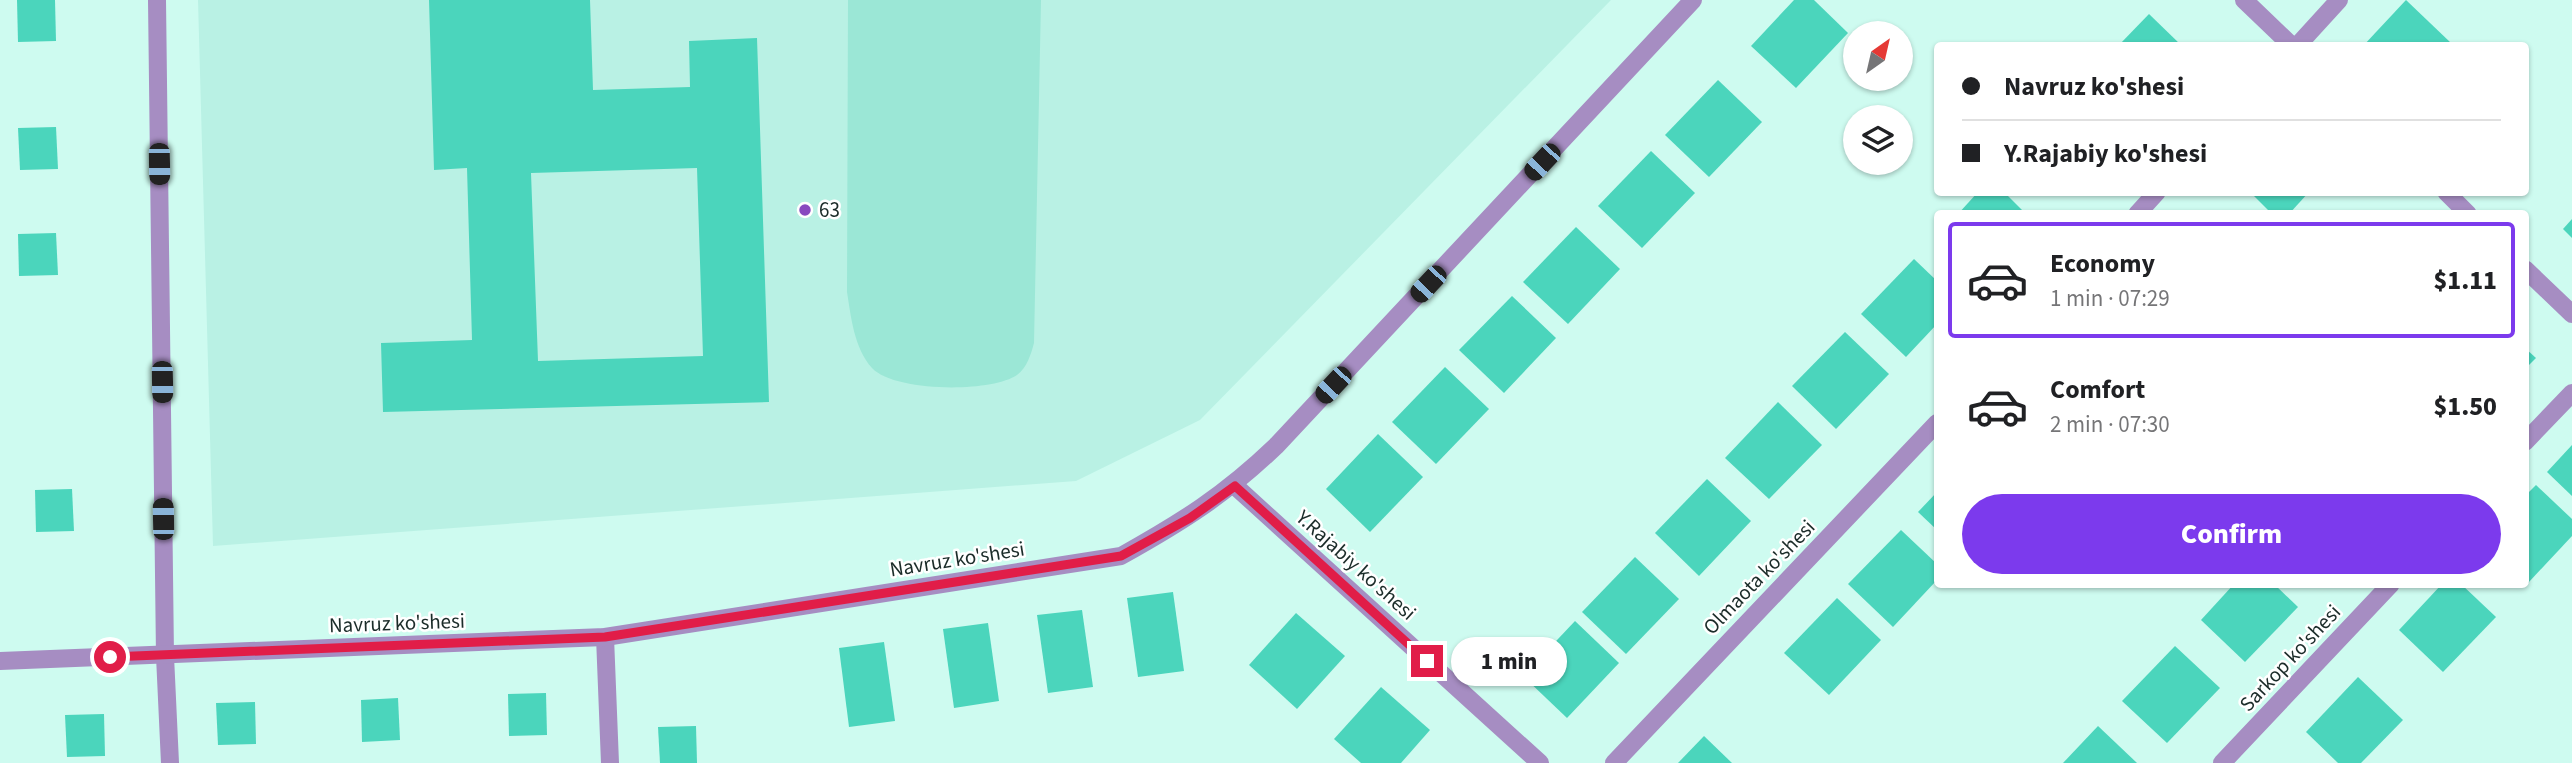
<!DOCTYPE html>
<meta charset="utf-8">
<style>
:root{--surface:#fff;--page:#f6f6f6;--text:#202124;--muted:#757577;--line:#e0e0e0;--accent:#7c3aed}
body{margin:0;font-family:"Source Sans 3",sans-serif;background:var(--page);color:var(--text);height:100vh;display:flex;flex-direction:column;font-size:26px;white-space:nowrap}
*{box-sizing:border-box;margin:0}
p{font-size:23px;color:var(--muted)}
.icon{flex:none;width:38px;height:38px;fill:none;stroke:currentColor;stroke-width:2;stroke-linecap:round;stroke-linejoin:round}
.map{position:relative;flex:1;overflow:hidden}
.side{position:absolute;left:1934px;top:210px;width:595px;height:378px;display:flex;flex-direction:column;background:var(--surface);border-radius:7px;box-shadow:0 2px 5px #0004}
.side>*{flex:none}
.banner{position:absolute;left:1934px;top:42px;width:595px;height:154px;border-radius:7px;box-shadow:0 2px 5px #0004;display:grid;align-content:center;height:154px;padding:0 28px;background:var(--surface)}
.needle{width:46px;rotate:34deg}
.buttons{position:absolute;left:1843px;top:21px;display:grid;gap:14px}
.buttons a{display:grid;place-items:center;width:70px;height:70px;border-radius:50%;background:var(--surface);box-shadow:0 2px 5px #0004;font-size:35px}
.end{position:absolute;width:32px;height:32px;margin:-16px;border:9px solid #e11d48;background:#fff;box-shadow:0 0 0 4px #fff}
.from{border-radius:50%}
.bubble{position:absolute;height:49px;border-radius:24px;background:var(--surface);box-shadow:0 2px 5px #0004;font-size:23px;font-weight:800;line-height:49px;text-align:center}
.car{position:absolute;width:21px;height:42px;margin:-21px -10px;border-radius:9px;box-shadow:0 0 5px 2px #0007;background:linear-gradient(#222 24%,#8ab4d8 0 40%,#222 0 76%,#8ab4d8 0 86%,#222 0)}
.banner b{display:flex;align-items:center;gap:24px;height:66px;font-size:26px}
.banner b+b{border-top:2px solid var(--line)}
.banner i{width:18px;height:18px;background:var(--text)}
ul{padding:12px 0 0;list-style:none}
li{display:flex;align-items:center;gap:21px;height:116px;margin:0 14px 10px;padding:0 14px;border:4px solid transparent;border-radius:7px}
li div{flex:1}
li b{display:block;font-size:26px}
li em{font-style:normal;font-weight:800}
li.on{border-color:var(--accent)}
li>.icon{width:63px;height:63px;stroke-width:1.5}
.action{display:flex;gap:14px;margin-top:auto;padding:14px 28px}
.action a{flex:1;height:80px;border-radius:42px;background:var(--accent);color:#fff;font-size:28px;font-weight:800;line-height:80px;text-align:center}
.map>svg:first-child{display:block}
</style>
<div class="map">
<svg width="2572" height="763" viewBox="0 0 2572 763">
<rect width="100%" height="100%" fill="#cefbf0"/>
<path fill="#b9f1e4" d="M198,0H1611L1200,420L1076,481L213,546Z"/>
<path fill="#9be7d6" d="M848,0H1041L1034,343C1031,354 1027,368 1017,375C991,393 894,392 872,368C854,348 851,317 847,292Z"/>
<g fill="#4bd5bc" fill-rule="evenodd">
<path d="M17,0H55L56,41L18,42Z"/>
<path d="M429,0H590L593,90L690,87L689,41L757,38L769,402L383,412L381,343L472,340L467,168L434,170ZM697,168L703,356L538,361L531,173Z"/>
<path d="M1794,0H1814L1848,33L1796,88L1751,46Z"/>
<path d="M2406,0L2451,43L2448,46H2363Z"/>
<path d="M2149,14L2182,46H2118Z"/>
<path d="M1718,80L1762,122L1709,177L1665,135Z"/>
<path d="M56,127L58,169L20,170L18,128Z"/>
<path d="M1651,151L1695,193L1642,248L1598,206Z"/>
<path d="M1978,192H2004L2026,214H1958Z"/>
<path d="M2250,192H2309L2289,214H2272Z"/>
<path d="M2572,219V238L2563,229Z"/>
<path d="M1576,227L1620,269L1568,324L1523,282Z"/>
<path d="M56,233L58,275L19,276L18,234Z"/>
<path d="M1914,259L1937,281V324L1906,357L1861,314Z"/>
<path d="M1512,296L1556,338L1504,393L1459,350Z"/>
<path d="M1845,332L1889,374L1836,429L1792,386Z"/>
<path d="M2525,348L2536,358L2525,369Z"/>
<path d="M1445,367L1489,409L1436,464L1392,422Z"/>
<path d="M1778,402L1822,445L1769,499L1725,458Z"/>
<path d="M1378,434L1423,477L1370,532L1326,489Z"/>
<path d="M2572,445V496L2547,472Z"/>
<path d="M1707,479L1751,521L1699,576L1655,533Z"/>
<path d="M2536,485L2572,519V536L2528,583L2525,496Z"/>
<path d="M72,489L74,531L36,532L35,490Z"/>
<path d="M1937,492V530L1918,512Z"/>
<path d="M1901,530L1937,564V580L1893,627L1848,584Z"/>
<path d="M1635,557L1679,599L1626,654L1582,612Z"/>
<path d="M2234,584H2274L2298,607L2245,662L2201,620Z"/>
<path d="M2442,584H2461L2496,617L2443,672L2399,630Z"/>
<path d="M1173,592L1184,671L1138,677L1127,598Z"/>
<path d="M1837,598L1881,640L1829,695L1784,653Z"/>
<path d="M1082,610L1093,687L1048,693L1037,615Z"/>
<path d="M1296,613L1345,656L1297,709L1249,665Z"/>
<path d="M1575,621L1619,663L1567,718L1523,676Z"/>
<path d="M988,623L999,701L954,708L943,629Z"/>
<path d="M884,642L895,721L849,727L839,648Z"/>
<path d="M2175,646L2220,688L2167,743L2122,701Z"/>
<path d="M2358,677L2403,720L2361,763H2338L2306,732Z"/>
<path d="M1381,687L1430,730L1401,763H1361L1334,739Z"/>
<path d="M546,693L547,735L509,736L508,694Z"/>
<path d="M398,698L400,740L362,742L361,700Z"/>
<path d="M255,702L256,744L218,745L216,703Z"/>
<path d="M104,714L105,756L67,757L65,715Z"/>
<path d="M696,726L697,763H660L658,727Z"/>
<path d="M2098,726L2137,763H2063Z"/>
<path d="M1704,736L1732,763H1678Z"/>
</g>
<g fill="none" stroke-linecap="round" stroke-linejoin="round">
<path stroke="#a68dc2" stroke-width="18" d="M605,637L610,763"/>
<g stroke="#a68dc2" stroke-width="18">
<path d="M157,0L165,656L170,763"/>
<path d="M2244,0L2292,46"/>
<path d="M2297,46L2339,0"/>
<path d="M2446,192L2468,214"/>
<path d="M2137,214L2157,192"/>
<path d="M2525,269L2572,314"/>
<path d="M2525,442L2572,393"/>
<path d="M1614,763L1937,423"/>
<path d="M2222,763L2391,584"/>
</g>
<g stroke="#a68dc2" stroke-width="18">
<path d="M1235,486L1540,763"/>
<path d="M0,661L605,637L1121,556C1182,522 1225,495 1276,446L1693,0"/>
</g>
</g>
<g fill="none" stroke-linecap="round" stroke-linejoin="round">
<path stroke="#e11d48" stroke-width="9" d="M110,657L605,637L1121,556L1190,518L1235,486L1427,661"/>
</g>
<circle fill="#8849bf" stroke="#fff" stroke-width="2.5" cx="805" cy="210" r="7"/>
<g text-anchor="middle" stroke-width="5" stroke-linejoin="round" paint-order="stroke">
<g font-size="21" fill="#1b2c29" stroke="#fff" text-anchor="start">
<text x="819" y="217">63</text>
</g>
<g font-size="21" fill="#1b2c29" stroke="#fff">
<text transform="translate(957 559) rotate(-9)" y="7">Navruz ko'shesi</text>
<text transform="translate(1356 565) rotate(42)" y="7">Y.Rajabiy ko'shesi</text>
<text transform="translate(1759 577) rotate(-46)" y="7">Olmaota ko'shesi</text>
<text transform="translate(397 623) rotate(-2)" y="7">Navruz ko'shesi</text>
<text transform="translate(2290 658) rotate(-47)" y="7">Sarkop ko'shesi</text>
</g>
</g>
</svg>
<div class="buttons">
<a><svg class="needle" viewBox="-14 -14 28 28"><path d="M0-13l5 13h-10z" fill="#e53935"/><path d="M0 13l5-13h-10z" fill="#757577"/></svg></a>
<a><svg class="icon" aria-label="layers" viewBox="0 0 24 24"><path d="M12 4l9 5-9 5-9-5zM3 14l9 5 9-5"/></svg></a>
</div>
<i class="end from" style="left:110px;top:657px"></i>
<i class="end" style="left:1427px;top:661px"></i>
<div class="bubble" style="left:1451px;top:637px;width:116px">1 min</div>
<i class="car" style="left:1542px;top:162px;rotate:223deg"></i>
<i class="car" style="left:159px;top:164px;rotate:179deg"></i>
<i class="car" style="left:1428px;top:284px;rotate:223deg"></i>
<i class="car" style="left:162px;top:382px;rotate:179deg"></i>
<i class="car" style="left:1333px;top:385px;rotate:223deg"></i>
<i class="car" style="left:163px;top:519px;rotate:359deg"></i>
<div class="banner">
<b><i class="from"></i>Navruz ko'shesi</b>
<b><i></i>Y.Rajabiy ko'shesi</b>
</div>
<section class="side">
<ul>
<li class="on"><svg class="icon" aria-label="car" viewBox="0 0 24 24"><path d="M5 17H2v-5l4-1 3-4h7l3 4 3 1v5h-3M9 17h6M6 11h13"/><circle cx="7" cy="17" r="2"/><circle cx="17" cy="17" r="2"/></svg><div><b>Economy</b><p>1 min · 07:29</p></div><em>$1.11</em></li>
<li><svg class="icon" aria-label="car" viewBox="0 0 24 24"><path d="M5 17H2v-5l4-1 3-4h7l3 4 3 1v5h-3M9 17h6M6 11h13"/><circle cx="7" cy="17" r="2"/><circle cx="17" cy="17" r="2"/></svg><div><b>Comfort</b><p>2 min · 07:30</p></div><em>$1.50</em></li>
</ul>
<div class="action"><a>Confirm</a></div>
</section>
</div>
